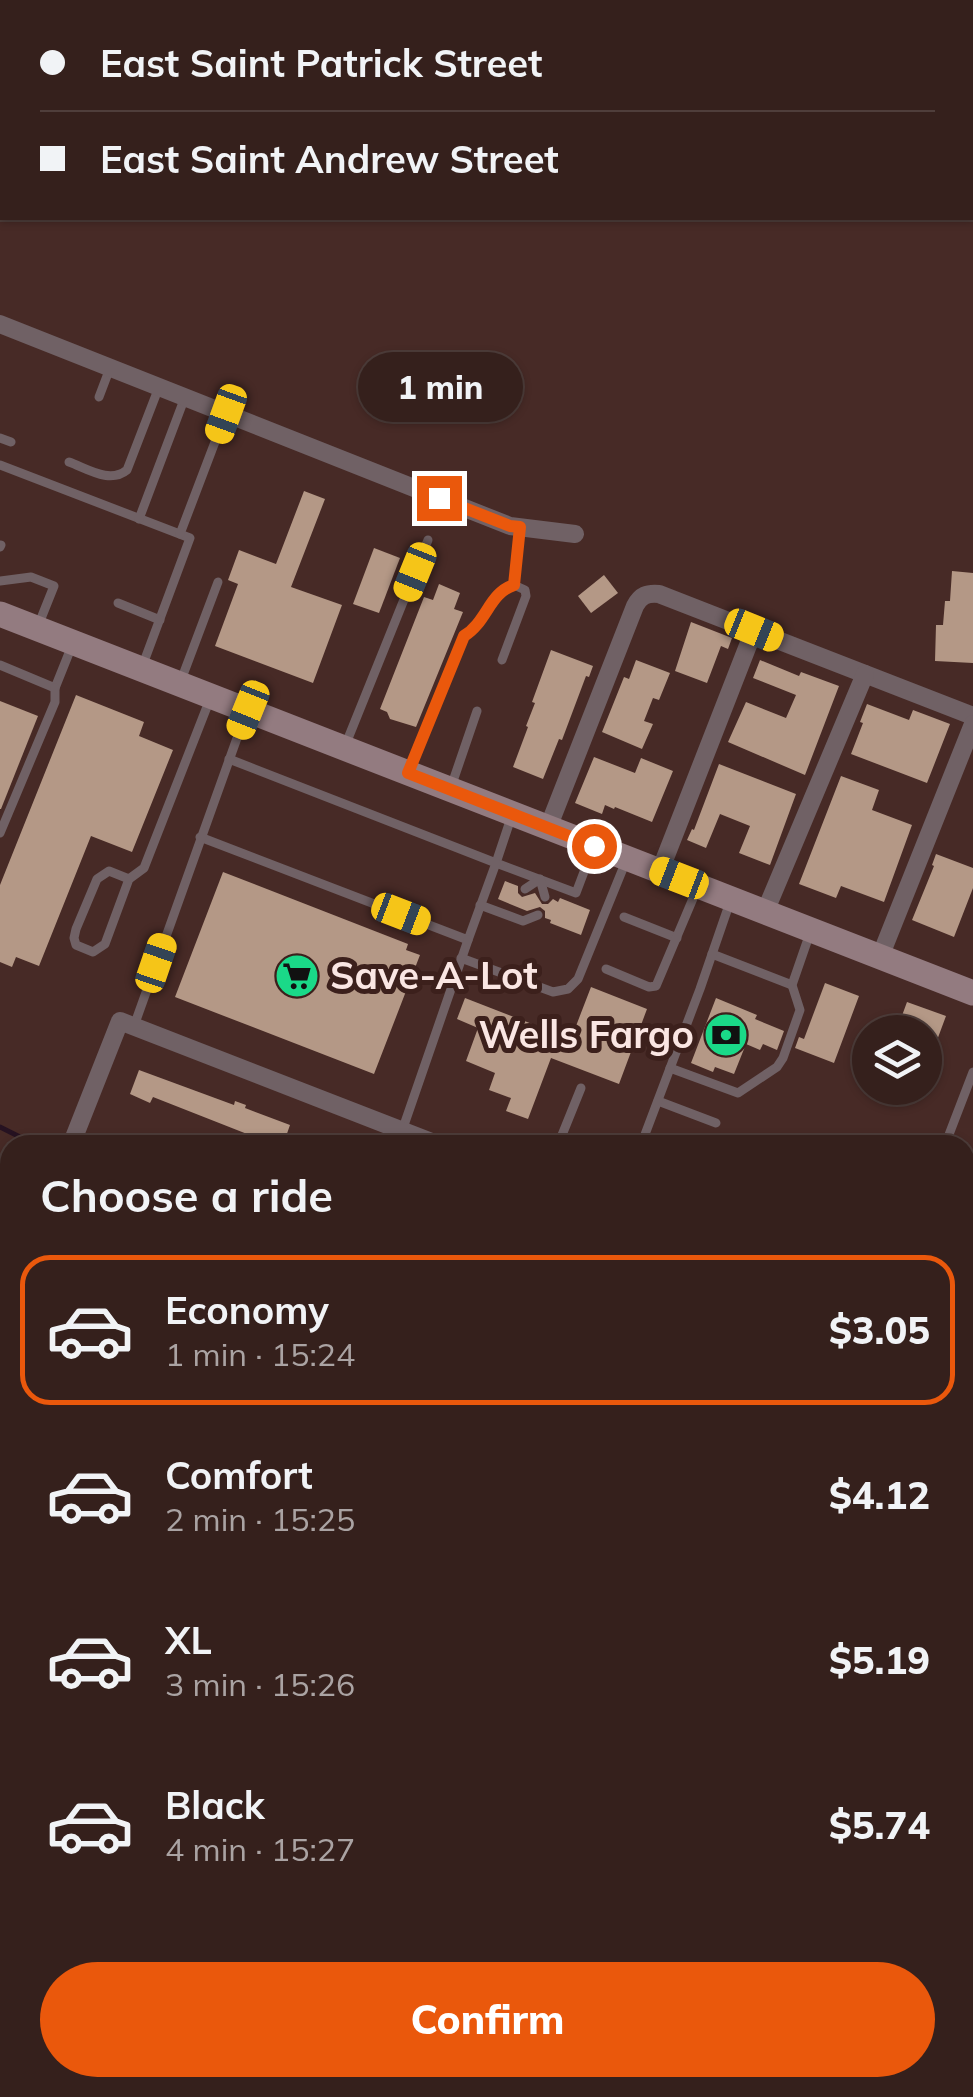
<!DOCTYPE html>
<meta charset="utf-8">
<style>
:root{--surface:#35201c;--page:#402d29;--text:#f1f3f6;--muted:#aaa3a3;--line:#4f3e3b;--accent:#ea580c}
body{margin:0;font-family:Mulish,sans-serif;background:var(--page);color:var(--text);height:100vh;display:flex;flex-direction:column;font-size:38px;white-space:nowrap}
*{box-sizing:border-box;margin:0}
p{font-size:32px;color:var(--muted)}
.icon{flex:none;width:55px;height:55px;fill:none;stroke:currentColor;stroke-width:2;stroke-linecap:round;stroke-linejoin:round}
.map{position:relative;flex:1;overflow:hidden}
.sheet{position:absolute;left:0px;top:1135px;width:975px;height:962px;display:flex;flex-direction:column;background:var(--surface);border-radius:30px 30px 0 0;box-shadow:0 2px 8px #0004,0 0 0 2px var(--line)}
.sheet>*{flex:none}
.banner{position:absolute;left:0px;top:0px;width:975px;height:220px;box-shadow:0 2px 8px #0004,0 0 0 2px var(--line);display:grid;align-content:center;height:220px;padding:0 40px;background:var(--surface)}
.controls{position:absolute;left:852px;top:1015px;display:grid;gap:20px}
.controls a{display:grid;place-items:center;width:90px;height:90px;border-radius:50%;background:var(--surface);box-shadow:0 2px 8px #0004,0 0 0 2px var(--line);font-size:50px}
.end{position:absolute;width:45px;height:45px;margin:-22px;border:12px solid #ea580c;background:#fff;box-shadow:0 0 0 5px #fff}
.from{border-radius:50%}
.bubble{position:absolute;height:70px;border-radius:35px;background:var(--surface);box-shadow:0 2px 8px #0004,0 0 0 2px var(--line);font-size:32px;font-weight:800;line-height:70px;text-align:center}
.car{position:absolute;width:30px;height:60px;margin:-30px -15px;border-radius:12px;box-shadow:0 0 8px 2px #0007;background:linear-gradient(#f5c518 24%,#345 0 40%,#f5c518 0 76%,#345 0 86%,#f5c518 0)}
.banner b{display:flex;align-items:center;gap:35px;height:95px;font-size:38px}
.banner b+b{border-top:2px solid var(--line)}
.banner i{width:25px;height:25px;background:var(--text)}
ul{padding:0;list-style:none}
li{display:flex;align-items:center;gap:30px;height:150px;margin:0 20px 15px;padding:0 20px;border:5px solid transparent;border-radius:30px}
li div{flex:1}
li b{display:block;font-size:38px}
li em{font-style:normal;font-weight:800}
li.active{border-color:var(--accent)}
li>.icon{width:90px;height:90px;stroke-width:1.5}
h2{padding:0 40px;font-size:45px;line-height:120px}
.action{display:flex;gap:20px;margin-top:auto;padding:20px 40px}
.action a{flex:1;height:115px;border-radius:60px;background:var(--accent);color:#fff;font-size:40px;font-weight:800;line-height:115px;text-align:center}
.map>svg:first-child{display:block}
</style>
<div class="map">
<svg width="973" height="2097" viewBox="0 0 973 2097">
<rect width="100%" height="100%" fill="#472a26"/>
<g fill="none" stroke-linecap="round" stroke-linejoin="round">
<g stroke="#261221" stroke-width="5">
<path d="M0,1127L36,1145"/>
<path d="M965,1602L973,1617"/>
</g>
</g>
<g fill="#b49886">
<path d="M304,491L325,499L291,587L342,605L313,683L215,646L238,584L228,580L239,550L276,564Z"/>
<path d="M374,548L400,558L379,613L353,604Z"/>
<path d="M952,571L973,573V663L935,661L936,625H943L945,601H950Z"/>
<path d="M604,575L618,593L591,613L578,596Z"/>
<path d="M439,584L460,593L454,609L463,612L416,727L390,719L387,712L380,709L424,597L433,600Z"/>
<path d="M691,622L732,638L728,649L721,646L707,683L675,671Z"/>
<path d="M551,650L593,666L589,677L586,676L562,740L559,739L543,779L513,767L528,727L526,726L535,703L532,702Z"/>
<path d="M636,660L670,673L659,700L653,698L644,721L653,724L642,749L602,732L624,677L629,679Z"/>
<path d="M760,660L799,676L801,672L839,686L805,775L728,742L746,702L786,718L796,695L753,678Z"/>
<path d="M76,695L144,722L139,736L173,750L132,852L91,836L39,966L16,957L12,967L0,962V885Z"/>
<path d="M0,701L38,716L1,809H0Z"/>
<path d="M867,704L909,720L913,710L950,724L927,783L851,754L863,723L860,722Z"/>
<path d="M594,757L635,773L641,758L673,771L652,822L615,807L614,809L605,805L602,814L575,803Z"/>
<path d="M719,764L796,794L770,865L739,853L750,826L720,814L706,848L687,840L692,829L694,830Z"/>
<path d="M841,776L879,790L872,810L912,825L884,902L841,886L836,898L799,884Z"/>
<path d="M936,854L973,868V888L954,937L912,920L934,866L932,865Z"/>
<path d="M223,872L408,944L406,950L420,955L374,1074L175,997Z"/>
<path d="M505,881L518,886V893L522,897L535,893L542,904H548L553,899L558,902L560,898L590,910L581,935L550,923L551,920L545,918V911L540,907L527,911L498,899Z"/>
<path d="M825,983L859,996L834,1063L795,1048L799,1037L804,1039Z"/>
<path d="M591,987L647,1009L619,1084L551,1058L528,1119L506,1111L511,1098L489,1090L495,1073L466,1061L478,1028L457,1019L465,998L571,1039Z"/>
<path d="M716,998L757,1015L755,1019L784,1031L777,1050L763,1044L760,1050L746,1044L734,1074L715,1067L713,1072L691,1063Z"/>
<path d="M907,1002L946,1016L926,1070L925,1032H896Z"/>
<path d="M139,1070L234,1105L235,1101L246,1105L245,1108L290,1125L283,1145L257,1138L153,1097L150,1103L130,1094Z"/>
</g>
<g fill="none" stroke-linecap="round" stroke-linejoin="round">
<g stroke="#927975" stroke-width="2.5" stroke-dasharray="8 5" stroke-linecap="butt">
<path d="M689,0L692,2"/>
<path d="M802,0L804,2"/>
<path d="M822,0L824,2"/>
<path d="M895,0L897,2"/>
<path d="M907,0L908,2"/>
<path d="M927,0L934,2L939,0"/>
<path d="M251,2L252,0"/>
<path d="M287,2L288,0"/>
</g>
<g stroke="#706165" stroke-width="9">
<path d="M99,397L110,368"/>
<path d="M0,438L11,442"/>
<path d="M69,462C88,469 110,484 127,470L159,387"/>
<path d="M0,465L190,538L142,667"/>
<path d="M139,519L185,397"/>
<path d="M180,534L226,413"/>
<path d="M0,547L1,545"/>
<path d="M0,581L31,577L54,586L38,626"/>
<path d="M118,603L160,620"/>
<path d="M502,660L526,596L525,590L514,585"/>
<path d="M0,665L55,688L73,643"/>
<path d="M180,683L218,582"/>
<path d="M345,746L428,540"/>
<path d="M409,770L464,636C487,622 489,593 514,585L520,527"/>
<path d="M451,787L477,711"/>
<path d="M511,818L496,863L576,893L593,848"/>
<path d="M0,833L55,702V688"/>
<path d="M200,837L468,940L496,863L229,759"/>
<path d="M129,879L105,944L93,952L76,945L74,938L76,929L97,879L109,871L129,879L144,868L210,699"/>
<path d="M525,889L540,879L545,897"/>
<path d="M480,905L523,921L538,915"/>
<path d="M624,917L677,938"/>
<path d="M712,954L792,985"/>
<path d="M461,958L553,992L568,989L578,979L626,861"/>
<path d="M606,969L649,987L656,986L697,889"/>
<path d="M134,1026L246,713"/>
<path d="M670,1068L738,1093L777,1067L783,1058L800,1010L792,985L810,933"/>
<path d="M658,1101L716,1123"/>
<path d="M402,1131L468,940"/>
<path d="M558,1145L581,1088"/>
<path d="M641,1145L700,989L730,902"/>
<path d="M945,1145L973,1072"/>
</g>
<g stroke="#706165" stroke-width="18">
<path d="M0,324L510,526L575,534"/>
<path d="M548,828L635,606C641,595 647,593 659,594L973,716"/>
<path d="M660,871L754,630"/>
<path d="M765,912L865,674"/>
<path d="M880,957L973,724"/>
<path d="M71,1145L120,1021L439,1145"/>
<path d="M0,1203L10,1207"/>
<path d="M965,1348L973,1351"/>
<path d="M965,1429L973,1408"/>
<path d="M0,1740L10,1739"/>
<path d="M0,1996L10,1992"/>
<path d="M530,2088L536,2097"/>
<path d="M319,2097L341,2088"/>
</g>
<path stroke="#937b80" stroke-width="25" d="M0,614L973,993"/>
</g>
<g fill="none" stroke-linecap="round" stroke-linejoin="round">
<path stroke="#ea580c" stroke-width="12" d="M439,498L510,526L520,527L514,585C489,593 487,622 464,636L408,773L594,846"/>
</g>
<defs>
<symbol id="supermarket-disc" viewBox="-11 -11 22 22"><circle r="9.5" fill="#1ad988" stroke="#3c201c"/><path d="M-6-5.5h2.5l.6 2H6L4.5 2H-2.5L-4.4-4H-6ZM-1.5 3.2a1.3 1.3 0 1 0 .1 0ZM3 3.2a1.3 1.3 0 1 0 .1 0Z" fill="#111"/></symbol>
<symbol id="bank-disc" viewBox="-11 -11 22 22"><circle r="9.5" fill="#1ad988" stroke="#3c201c"/><path d="M-6-4H6V4H-6ZM0-2.3a2.3 2.3 0 1 0 0 4.6a2.3 2.3 0 1 0 0-4.6Z" fill="#111"/></symbol>
</defs>
<g fill-rule="evenodd">
<use href="#supermarket-disc" x="272" y="951" width="50" height="50"/>
<use href="#bank-disc" x="701" y="1010" width="50" height="50"/>
</g>
<g text-anchor="middle" stroke-width="10" stroke-linejoin="round" paint-order="stroke">
<g font-size="38" font-weight="bold" fill="#fae6e3" stroke="#3c201c" text-anchor="start">
<text x="330" y="989">Save-A-Lot</text>
<text x="694" y="1048" text-anchor="end">Wells Fargo</text>
</g>
</g>
</svg>
<div class="controls">
<a><svg class="icon" aria-label="layers" viewBox="0 0 24 24"><path d="M12 4l9 5-9 5-9-5zM3 14l9 5 9-5"/></svg></a>
</div>
<i class="end from" style="left:594px;top:846px"></i>
<i class="end" style="left:439px;top:498px"></i>
<div class="bubble" style="left:358px;top:352px;width:165px">1 min</div>
<i class="car" style="left:226px;top:414px;rotate:200deg"></i>
<i class="car" style="left:415px;top:572px;rotate:202deg"></i>
<i class="car" style="left:754px;top:630px;rotate:112deg"></i>
<i class="car" style="left:248px;top:710px;rotate:202deg"></i>
<i class="car" style="left:679px;top:878px;rotate:291deg"></i>
<i class="car" style="left:401px;top:914px;rotate:111deg"></i>
<i class="car" style="left:156px;top:963px;rotate:19deg"></i>
<div class="banner">
<b><i class="from"></i>East Saint Patrick Street</b>
<b><i></i>East Saint Andrew Street</b>
</div>
<section class="sheet">
<h2>Choose a ride</h2>
<ul>
<li class="active"><svg class="icon" aria-label="car" viewBox="0 0 24 24"><path d="M5 17H2v-5l4-1 3-4h7l3 4 3 1v5h-3M9 17h6M6 11h13"/><circle cx="7" cy="17" r="2"/><circle cx="17" cy="17" r="2"/></svg><div><b>Economy</b><p>1 min · 15:24</p></div><em>$3.05</em></li>
<li><svg class="icon" aria-label="car" viewBox="0 0 24 24"><path d="M5 17H2v-5l4-1 3-4h7l3 4 3 1v5h-3M9 17h6M6 11h13"/><circle cx="7" cy="17" r="2"/><circle cx="17" cy="17" r="2"/></svg><div><b>Comfort</b><p>2 min · 15:25</p></div><em>$4.12</em></li>
<li><svg class="icon" aria-label="car" viewBox="0 0 24 24"><path d="M5 17H2v-5l4-1 3-4h7l3 4 3 1v5h-3M9 17h6M6 11h13"/><circle cx="7" cy="17" r="2"/><circle cx="17" cy="17" r="2"/></svg><div><b>XL</b><p>3 min · 15:26</p></div><em>$5.19</em></li>
<li><svg class="icon" aria-label="car" viewBox="0 0 24 24"><path d="M5 17H2v-5l4-1 3-4h7l3 4 3 1v5h-3M9 17h6M6 11h13"/><circle cx="7" cy="17" r="2"/><circle cx="17" cy="17" r="2"/></svg><div><b>Black</b><p>4 min · 15:27</p></div><em>$5.74</em></li>
</ul>
<div class="action"><a>Confirm</a></div>
</section>
</div>
